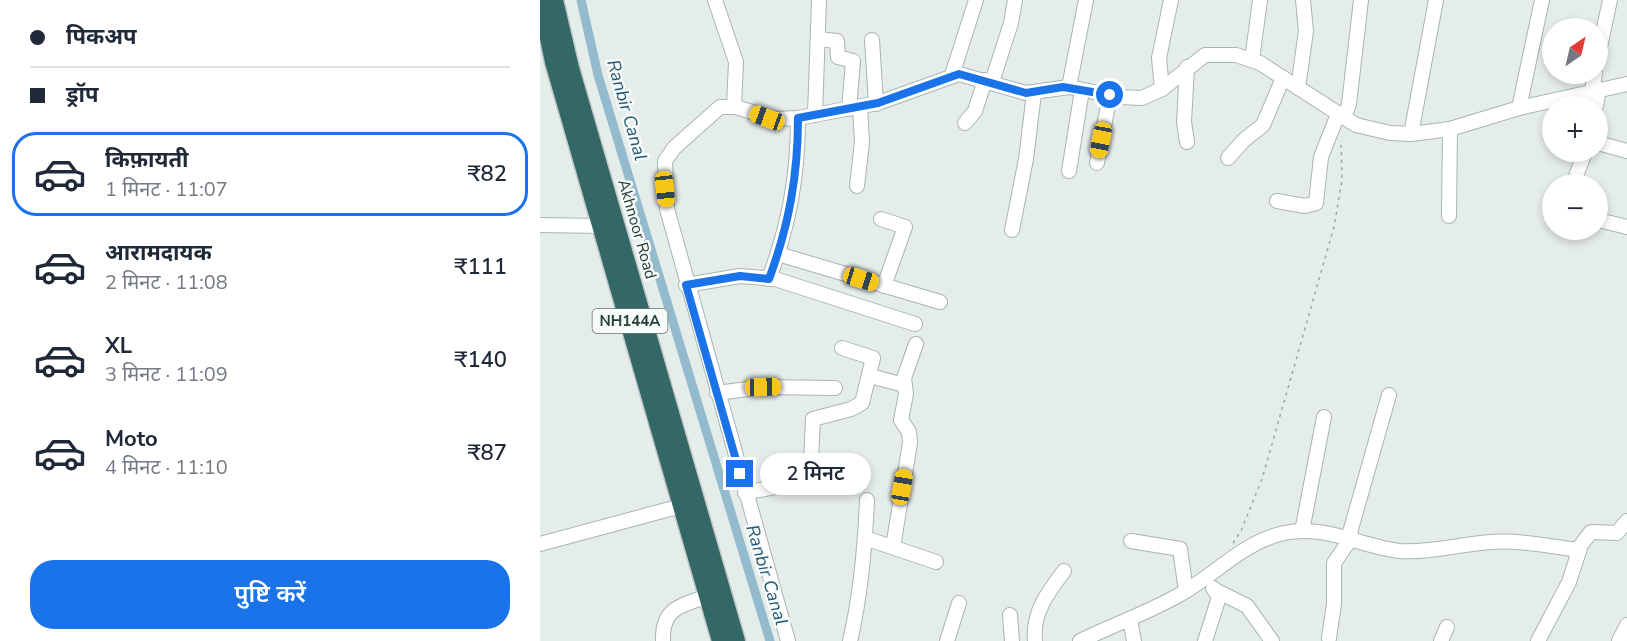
<!DOCTYPE html>
<html lang="hi">
<meta charset="utf-8">
<style>
:root{--surface:#fff;--page:#f6f6f7;--text:#1f2937;--muted:#747a83;--line:#e0e1e3;--accent:#1a73e8}
body{margin:0;font-family:"Nunito Sans","Noto Sans Devanagari",sans-serif;background:var(--page);color:var(--text);height:100vh;display:flex;flex-direction:column;font-size:22px;white-space:nowrap}
*{box-sizing:border-box;margin:0}
p{font-size:20px;color:var(--muted)}
.icon{flex:none;width:33px;height:33px;fill:none;stroke:currentColor;stroke-width:2;stroke-linecap:round;stroke-linejoin:round}
.map{position:relative;flex:1;overflow:hidden}
.panel{display:flex;flex-direction:column;background:var(--surface);width:540px}
.panel>*{flex:none}
.banner{display:grid;align-content:center;height:132px;padding:0 30px;background:var(--surface)}
.needle{width:39px;rotate:34deg}
.buttons{position:absolute;left:1002px;top:18px;display:grid;gap:12px}
.buttons a{display:grid;place-items:center;width:66px;height:66px;border-radius:50%;background:var(--surface);box-shadow:0 3px 9px #0003;font-size:30px}
.end{position:absolute;width:27px;height:27px;margin:-14px;border:8px solid #1a73e8;background:#fff;box-shadow:0 0 0 3px #fff}
.from{border-radius:50%}
.bubble{position:absolute;height:42px;border-radius:21px;background:var(--surface);box-shadow:0 3px 9px #0003;font-size:20px;font-weight:600;line-height:42px;text-align:center}
.car{position:absolute;width:18px;height:36px;margin:-18px -9px;border-radius:8px;box-shadow:0 0 4px 2px #0007;background:linear-gradient(#f5c518 24%,#345 0 40%,#f5c518 0 76%,#345 0 86%,#f5c518 0)}
.banner b{display:flex;align-items:center;gap:21px;height:57px;font-size:22px}
.banner b+b{border-top:2px solid var(--line)}
.banner i{width:15px;height:15px;background:var(--text)}
ul{padding:0;list-style:none}
li{display:flex;align-items:center;gap:18px;height:84px;margin:0 12px 9px;padding:0 18px;border:3px solid transparent;border-radius:24px}
li div{flex:1}
li b{display:block;font-size:22px}
li em{font-style:normal;font-weight:600}
li.active{border-color:var(--accent)}
li>.icon{width:54px;height:54px;stroke-width:1.5}
.cta{display:flex;gap:12px;margin-top:auto;padding:12px 30px}
.cta a{flex:1;height:69px;border-radius:24px;background:var(--accent);color:#fff;font-size:24px;font-weight:600;line-height:69px;text-align:center}
main{display:flex;flex:1;min-height:0}
.map>svg:first-child{display:block}
</style>
<main>
<section class="panel">
<div class="banner">
<b><i class="from"></i>पिकअप</b>
<b><i></i>ड्रॉप</b>
</div>
<ul>
<li class="active"><svg class="icon" aria-label="car" viewBox="0 0 24 24"><path d="M5 17H2v-5l4-1 3-4h7l3 4 3 1v5h-3M9 17h6M6 11h13"/><circle cx="7" cy="17" r="2"/><circle cx="17" cy="17" r="2"/></svg><div><b>किफ़ायती</b><p>1 मिनट · 11:07</p></div><em>₹82</em></li>
<li><svg class="icon" aria-label="car" viewBox="0 0 24 24"><path d="M5 17H2v-5l4-1 3-4h7l3 4 3 1v5h-3M9 17h6M6 11h13"/><circle cx="7" cy="17" r="2"/><circle cx="17" cy="17" r="2"/></svg><div><b>आरामदायक</b><p>2 मिनट · 11:08</p></div><em>₹111</em></li>
<li><svg class="icon" aria-label="car" viewBox="0 0 24 24"><path d="M5 17H2v-5l4-1 3-4h7l3 4 3 1v5h-3M9 17h6M6 11h13"/><circle cx="7" cy="17" r="2"/><circle cx="17" cy="17" r="2"/></svg><div><b>XL</b><p>3 मिनट · 11:09</p></div><em>₹140</em></li>
<li><svg class="icon" aria-label="car" viewBox="0 0 24 24"><path d="M5 17H2v-5l4-1 3-4h7l3 4 3 1v5h-3M9 17h6M6 11h13"/><circle cx="7" cy="17" r="2"/><circle cx="17" cy="17" r="2"/></svg><div><b>Moto</b><p>4 मिनट · 11:10</p></div><em>₹87</em></li>
</ul>
<div class="cta"><a>पुष्टि करें</a></div>
</section>
<div class="map">
<svg width="1087" height="641" viewBox="0 0 1087 641">
<rect width="100%" height="100%" fill="#e5edeb"/>
<g fill="none" stroke-linecap="round" stroke-linejoin="round">
<path stroke="#93bacd" stroke-width="9" d="M41,0L58,75L230,641"/>
<defs>
<g id="minor">
<path d="M175,0L196,62L194,106"/>
<path d="M278,39L297,41L298,57L313,61L309,109"/>
<path d="M332,40L336,104"/>
<path d="M1058,56L1070,0"/>
<path d="M712,60L720,0"/>
<path d="M412,75L436,0"/>
<path d="M452,82L471,23L475,0"/>
<path d="M529,87L546,0"/>
<path d="M758,88L766,31L763,0"/>
<path d="M622,89L619,58L631,0"/>
<path d="M1052,90L1055,74"/>
<path d="M1056,106L1059,89"/>
<path d="M979,108L1002,0"/>
<path d="M275,115L279,0"/>
<path d="M804,118L809,104L821,0"/>
<path d="M425,123L435,111L445,80"/>
<path d="M871,134L896,0"/>
<path d="M647,142L644,122L647,67"/>
<path d="M1058,143L1087,151"/>
<path d="M688,158L704,140L723,125L743,78"/>
<path d="M557,163L570,95"/>
<path d="M529,171L542,90"/>
<path d="M1033,184L1045,152"/>
<path d="M317,186L322,142L320,107"/>
<path d="M737,201L765,206L776,203L781,157L798,114"/>
<path d="M909,216L910,129"/>
<path d="M341,219L365,227L344,286"/>
<path d="M1058,220L1087,227"/>
<path d="M0,225L63,226"/>
<path d="M472,230L486,159L494,93"/>
<path d="M238,254L400,302"/>
<path d="M229,279C249,224 258,177 258,118"/>
<path d="M146,285L200,276L235,279L375,324"/>
<path d="M330,376L364,385"/>
<path d="M177,393L223,387L295,388"/>
<path d="M205,493L270,480L273,419L311,409L322,403L333,358L302,348"/>
<path d="M762,531L784,417"/>
<path d="M809,536L849,395"/>
<path d="M325,538L396,562"/>
<path d="M591,541L640,549L646,591"/>
<path d="M0,544L141,506"/>
<path d="M353,547L370,443L369,432L361,420L366,394L364,378L376,344"/>
<path d="M677,591L707,606L732,641"/>
<path d="M470,615L472,641"/>
<path d="M590,619L594,641"/>
<path d="M789,638L794,604V563L812,537"/>
<path d="M123,641C122,607 141,606 168,596"/>
<path d="M248,641L127,209L125,161L134,148L180,107H196L234,119L258,118L338,103L419,74L486,93L529,87L579,97L602,98L622,89L665,55H696L720,63L816,125L850,133L871,134L910,129L979,108L1087,84"/>
<path d="M310,641C321,594 325,547 327,500"/>
<path d="M407,641L419,603"/>
<path d="M495,641C492,613 508,592 524,571"/>
<path d="M540,641C573,625 607,613 639,595C675,575 703,542 744,533C786,524 821,547 860,551C891,553 921,544 951,542C979,540 1009,546 1037,550L1051,532L1077,533L1087,521"/>
<path d="M665,641L679,597L673,588"/>
<path d="M901,641L907,627"/>
<path d="M998,641L1029,582L1040,548"/>
<path d="M1079,641L1087,625"/>
</g>
<g id="highway">
<path d="M1,0L14,62L181,641"/>
<path d="M14,0L30,68L196,641"/>
</g>
</defs>
<use href="#minor" stroke="#a8b5b3" stroke-width="16"/>
<use href="#highway" stroke="#c2c9c8" stroke-width="21"/>
<path stroke="#89aea9" stroke-width="1.5" stroke-dasharray="3 4.5" stroke-linecap="butt" d="M693,543L701,531L722,479L794,227L802,180L801,140"/>
<use href="#minor" stroke="#fff" stroke-width="14"/>
<use href="#highway" stroke="#346866" stroke-width="18"/>
</g>
<g fill="none" stroke-linecap="round" stroke-linejoin="round">
<path stroke="#1a73e8" stroke-width="8" d="M200,474L146,285L200,276L229,279C249,225 258,175 258,118L338,103L419,74L486,93L523,87L570,95"/>
</g>
<g text-anchor="middle" stroke-width="5" stroke-linejoin="round" paint-order="stroke">
<rect fill="#f6faf8" stroke="#647674" stroke-width="1.5" x="52.5" y="309" width="75" height="24" rx="4.5"/>
<g font-size="15" font-weight="bold" fill="#263e3b">
<text x="90" y="326">NH144A</text>
</g>
<g font-size="16" fill="#263e3b" stroke="#f6faf8">
<text transform="translate(98 229) rotate(74)" y="6">Akhnoor Road</text>
</g>
<g font-size="18" font-style="italic" fill="#245975" stroke="#f6faf8">
<text transform="translate(87 110) rotate(74)" y="6">Ranbir Canal</text>
<text transform="translate(227 575) rotate(73)" y="6">Ranbir Canal</text>
</g>
</g>
</svg>
<div class="buttons">
<a><svg class="needle" viewBox="-14 -14 28 28"><path d="M0-13l5 13h-10z" fill="#e53935"/><path d="M0 13l5-13h-10z" fill="#747a83"/></svg></a>
<a>+</a>
<a>−</a>
</div>
<i class="end from" style="left:570px;top:95px"></i>
<i class="end" style="left:200px;top:474px"></i>
<div class="bubble" style="left:220px;top:453px;width:111px">2 मिनट</div>
<i class="car" style="left:227px;top:118px;rotate:290deg"></i>
<i class="car" style="left:561px;top:140px;rotate:191deg"></i>
<i class="car" style="left:125px;top:189px;rotate:174deg"></i>
<i class="car" style="left:321px;top:279px;rotate:107deg"></i>
<i class="car" style="left:223px;top:387px;rotate:89deg"></i>
<i class="car" style="left:362px;top:487px;rotate:10deg"></i>
</div>
</main>
